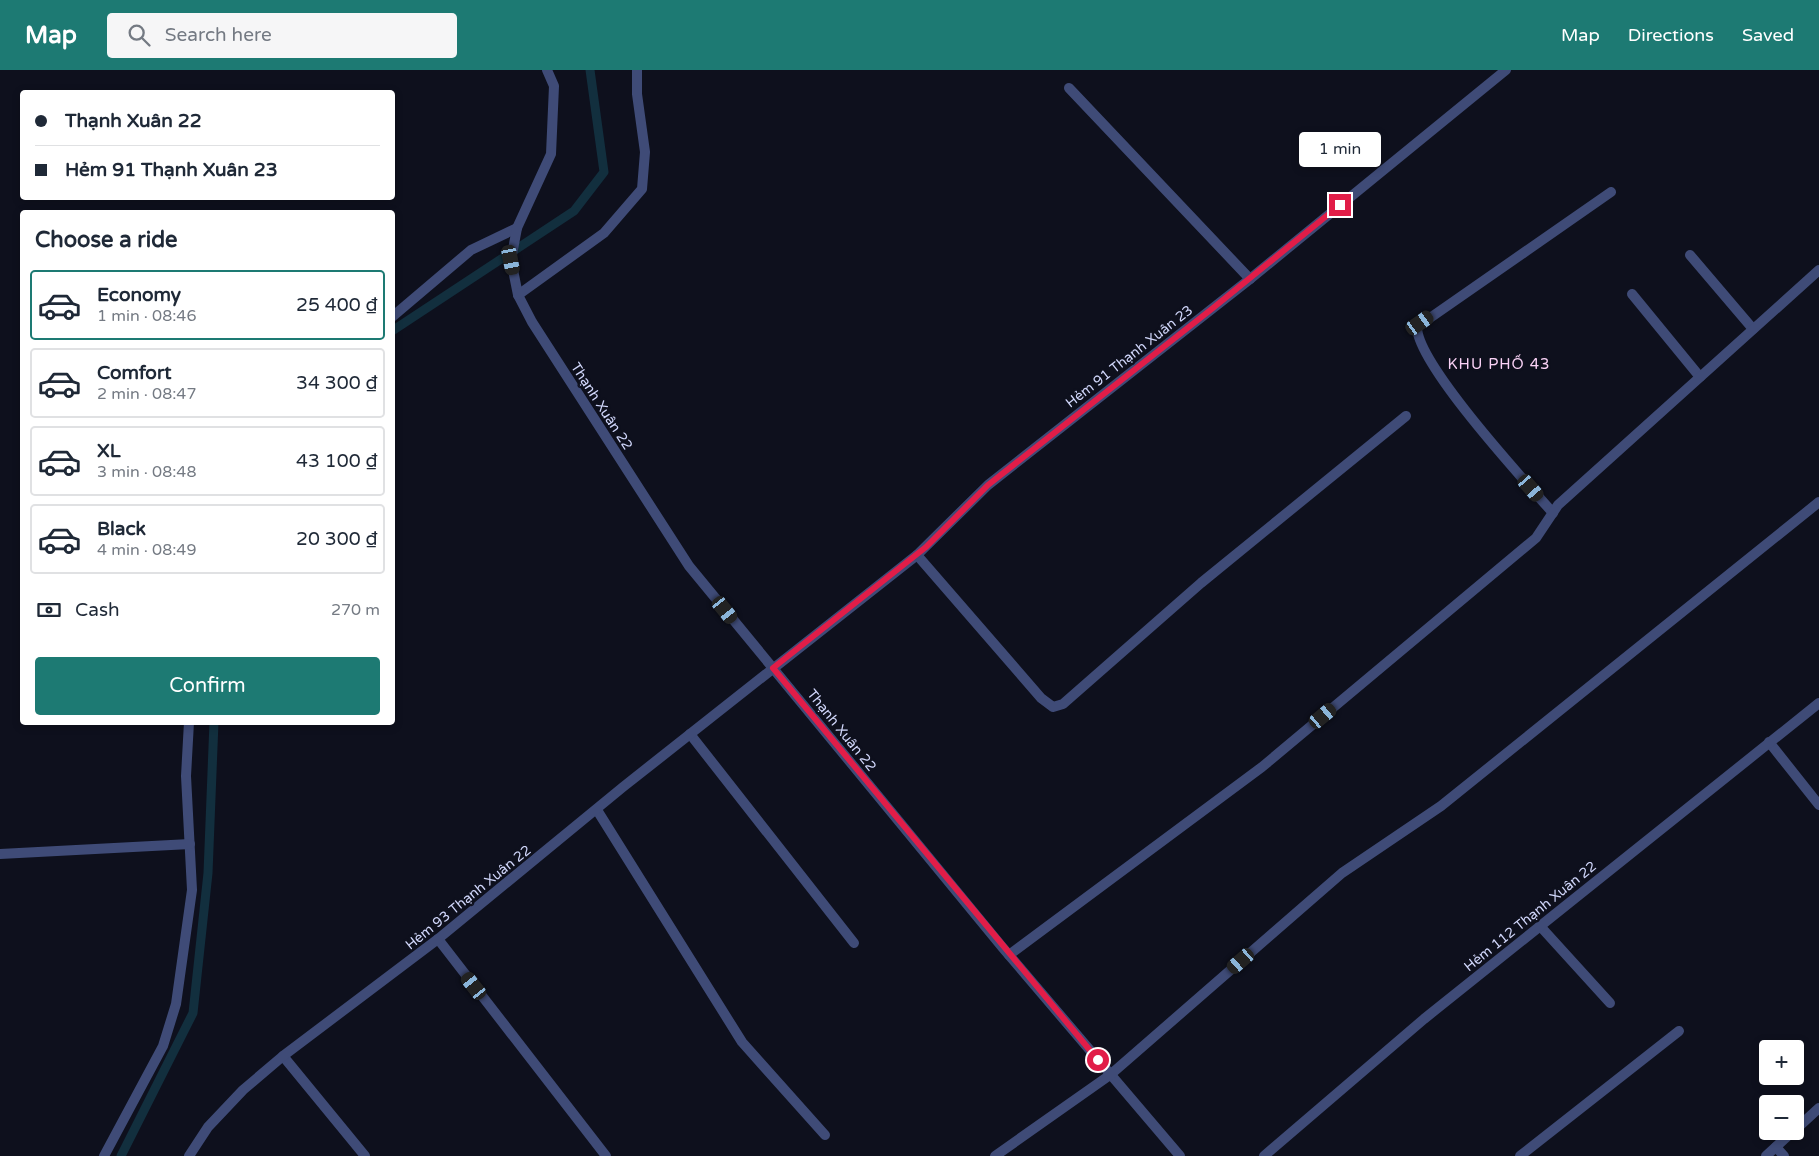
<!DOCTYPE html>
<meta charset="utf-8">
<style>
:root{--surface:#fff;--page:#f6f6f7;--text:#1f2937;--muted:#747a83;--line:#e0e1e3;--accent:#1d7a73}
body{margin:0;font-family:"Varela Round",sans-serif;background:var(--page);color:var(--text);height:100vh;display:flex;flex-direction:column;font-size:19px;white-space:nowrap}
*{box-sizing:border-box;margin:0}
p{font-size:16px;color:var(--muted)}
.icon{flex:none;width:28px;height:28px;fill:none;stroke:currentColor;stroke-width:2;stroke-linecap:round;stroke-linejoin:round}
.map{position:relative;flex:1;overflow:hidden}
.side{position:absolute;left:20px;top:140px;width:375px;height:515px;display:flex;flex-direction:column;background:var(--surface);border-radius:5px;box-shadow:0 2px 8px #0003}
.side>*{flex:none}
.hud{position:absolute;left:20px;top:20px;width:375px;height:110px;border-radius:5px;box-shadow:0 2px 8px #0003;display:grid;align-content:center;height:110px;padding:0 15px;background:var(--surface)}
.tools{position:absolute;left:1759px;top:970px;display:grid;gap:10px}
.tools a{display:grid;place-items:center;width:45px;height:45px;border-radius:5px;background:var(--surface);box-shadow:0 2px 8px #0003;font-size:25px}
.end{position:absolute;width:22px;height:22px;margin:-11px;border:6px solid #e11d48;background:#fff;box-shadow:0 0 0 2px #fff}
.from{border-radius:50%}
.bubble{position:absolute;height:35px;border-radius:5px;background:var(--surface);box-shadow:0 2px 8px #0003;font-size:16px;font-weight:600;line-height:35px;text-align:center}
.car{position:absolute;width:15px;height:30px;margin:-15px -8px;border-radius:6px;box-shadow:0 0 4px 1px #0007;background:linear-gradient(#222 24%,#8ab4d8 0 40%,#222 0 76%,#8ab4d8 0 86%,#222 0)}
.hud b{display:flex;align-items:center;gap:18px;height:48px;font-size:19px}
.hud b+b{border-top:1px solid var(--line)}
.hud i{width:12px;height:12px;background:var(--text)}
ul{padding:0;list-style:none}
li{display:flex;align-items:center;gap:15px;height:70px;margin:0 10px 8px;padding:0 5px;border:2px solid var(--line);border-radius:5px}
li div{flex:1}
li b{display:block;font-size:19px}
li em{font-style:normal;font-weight:600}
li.current{border-color:var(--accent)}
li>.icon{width:45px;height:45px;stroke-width:1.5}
h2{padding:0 15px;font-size:22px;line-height:60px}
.pay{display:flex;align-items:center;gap:12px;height:55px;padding:0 15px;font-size:19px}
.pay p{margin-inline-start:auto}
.button{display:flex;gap:10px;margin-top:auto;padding:10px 15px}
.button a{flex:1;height:58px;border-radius:5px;background:var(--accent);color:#fff;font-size:20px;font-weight:600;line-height:58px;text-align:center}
header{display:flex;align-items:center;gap:30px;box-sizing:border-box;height:70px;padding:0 25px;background:var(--accent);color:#fff}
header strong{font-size:24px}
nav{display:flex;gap:28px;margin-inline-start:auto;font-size:18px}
.search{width:350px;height:45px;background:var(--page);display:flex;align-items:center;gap:12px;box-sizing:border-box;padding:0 18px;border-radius:5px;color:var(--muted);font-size:19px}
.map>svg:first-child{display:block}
</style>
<header>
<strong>Map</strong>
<div class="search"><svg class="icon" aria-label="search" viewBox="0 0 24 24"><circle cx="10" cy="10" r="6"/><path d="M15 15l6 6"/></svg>Search here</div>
<nav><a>Map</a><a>Directions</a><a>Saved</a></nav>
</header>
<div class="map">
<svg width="1819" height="1086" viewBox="0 0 1819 1086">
<rect width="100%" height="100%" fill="#0e101d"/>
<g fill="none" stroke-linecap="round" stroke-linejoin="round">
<g stroke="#122f3e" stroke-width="9">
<path d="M392,261L574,141L604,102L590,0"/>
<path d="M121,1086L193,943L208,803L214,652"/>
</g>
<g stroke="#3f4b77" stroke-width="10">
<path d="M392,247L471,180L517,158"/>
<path d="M1776,1077L1784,1086"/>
<path d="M104,1086L163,976L176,934L192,820L186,706L189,652"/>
</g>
<g stroke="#3f4b77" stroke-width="10">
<path d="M547,0L554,16L551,84L517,158L511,190L518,225L532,252L689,496L1003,878L1180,1086"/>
<path d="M1069,18L1250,209"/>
<path d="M1690,185L1753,259"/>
<path d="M1632,224L1700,307"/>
<path d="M518,225L604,163L642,119L645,82L637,24V0"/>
<path d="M1553,443C1525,411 1417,294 1417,257L1611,122"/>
<path d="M917,485L1041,628L1053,637L1063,634L1201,513L1406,346"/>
<path d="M690,664L854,873"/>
<path d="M1769,672L1819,735"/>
<path d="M597,740L742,972L825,1065"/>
<path d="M0,784L190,774"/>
<path d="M1540,856L1610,933"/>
<path d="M438,869L606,1086"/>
<path d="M1009,885L1262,697L1536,468L1558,435L1819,200"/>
<path d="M283,986L365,1086"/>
<path d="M1795,1060L1819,1038"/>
<path d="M189,1086L208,1057L243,1020L283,986L438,869L623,717L917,485L988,415L1250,209L1506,0"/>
<path d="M995,1086L1110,1005L1342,803L1441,736L1819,432"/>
<path d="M1264,1086L1424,949L1819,633"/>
<path d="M1520,1086L1679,961"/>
<path d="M1766,1086L1793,1061"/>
</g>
</g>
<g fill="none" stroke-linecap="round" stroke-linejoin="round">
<path stroke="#e11d48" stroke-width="6" d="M1098,990L773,598L926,477L988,415L1213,238L1340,135"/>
</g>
<g text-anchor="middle" stroke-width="5" stroke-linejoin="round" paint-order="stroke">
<g font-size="14" fill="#d0d6fa" stroke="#0e101d">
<text transform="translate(1129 286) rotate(-38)" y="5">Hẻm 91 Thạnh Xuân 23</text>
<text transform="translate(602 336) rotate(57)" y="5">Thạnh Xuân 22</text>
<text transform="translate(842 660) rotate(51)" y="5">Thạnh Xuân 22</text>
<text transform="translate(468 827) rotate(-39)" y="5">Hẻm 93 Thạnh Xuân 22</text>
<text transform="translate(1530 846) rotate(-39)" y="5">Hẻm 112 Thạnh Xuân 22</text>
</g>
<g font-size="15" letter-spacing="1" fill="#fad2f6" stroke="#0e101d">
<text x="1499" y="299">KHU PHỐ 43</text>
</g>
</g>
</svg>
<div class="tools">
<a>+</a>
<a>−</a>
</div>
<i class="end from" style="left:1098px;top:990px"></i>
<i class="end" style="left:1340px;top:135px"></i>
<div class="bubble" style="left:1299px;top:62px;width:82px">1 min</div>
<i class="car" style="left:511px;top:190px;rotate:169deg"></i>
<i class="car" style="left:1420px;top:253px;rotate:55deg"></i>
<i class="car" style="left:1531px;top:418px;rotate:139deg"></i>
<i class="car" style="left:725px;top:540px;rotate:141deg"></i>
<i class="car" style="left:1323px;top:646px;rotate:50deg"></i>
<i class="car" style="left:1241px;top:891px;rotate:229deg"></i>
<i class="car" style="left:474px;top:916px;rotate:322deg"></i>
<div class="hud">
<b><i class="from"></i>Thạnh Xuân 22</b>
<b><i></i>Hẻm 91 Thạnh Xuân 23</b>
</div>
<section class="side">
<h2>Choose a ride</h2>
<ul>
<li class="current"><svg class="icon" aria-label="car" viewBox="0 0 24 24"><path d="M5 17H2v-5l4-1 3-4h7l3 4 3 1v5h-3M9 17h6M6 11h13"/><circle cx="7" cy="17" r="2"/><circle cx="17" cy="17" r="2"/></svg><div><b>Economy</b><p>1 min · 08:46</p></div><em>25 400 ₫</em></li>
<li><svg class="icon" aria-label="car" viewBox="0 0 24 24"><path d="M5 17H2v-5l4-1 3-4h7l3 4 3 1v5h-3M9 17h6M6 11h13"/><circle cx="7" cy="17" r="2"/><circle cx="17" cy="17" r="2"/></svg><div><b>Comfort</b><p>2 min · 08:47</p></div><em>34 300 ₫</em></li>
<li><svg class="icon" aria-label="car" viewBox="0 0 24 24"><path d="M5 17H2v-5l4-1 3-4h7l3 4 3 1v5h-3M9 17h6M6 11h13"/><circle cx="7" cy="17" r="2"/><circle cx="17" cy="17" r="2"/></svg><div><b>XL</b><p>3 min · 08:48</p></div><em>43 100 ₫</em></li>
<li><svg class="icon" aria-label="car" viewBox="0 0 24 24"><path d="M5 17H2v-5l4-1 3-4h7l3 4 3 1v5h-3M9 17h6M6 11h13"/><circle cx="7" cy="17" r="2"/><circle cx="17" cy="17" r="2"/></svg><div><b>Black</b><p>4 min · 08:49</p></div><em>20 300 ₫</em></li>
</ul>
<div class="pay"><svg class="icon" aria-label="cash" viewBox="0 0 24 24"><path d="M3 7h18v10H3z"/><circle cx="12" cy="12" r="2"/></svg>Cash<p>270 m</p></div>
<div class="button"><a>Confirm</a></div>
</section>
</div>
